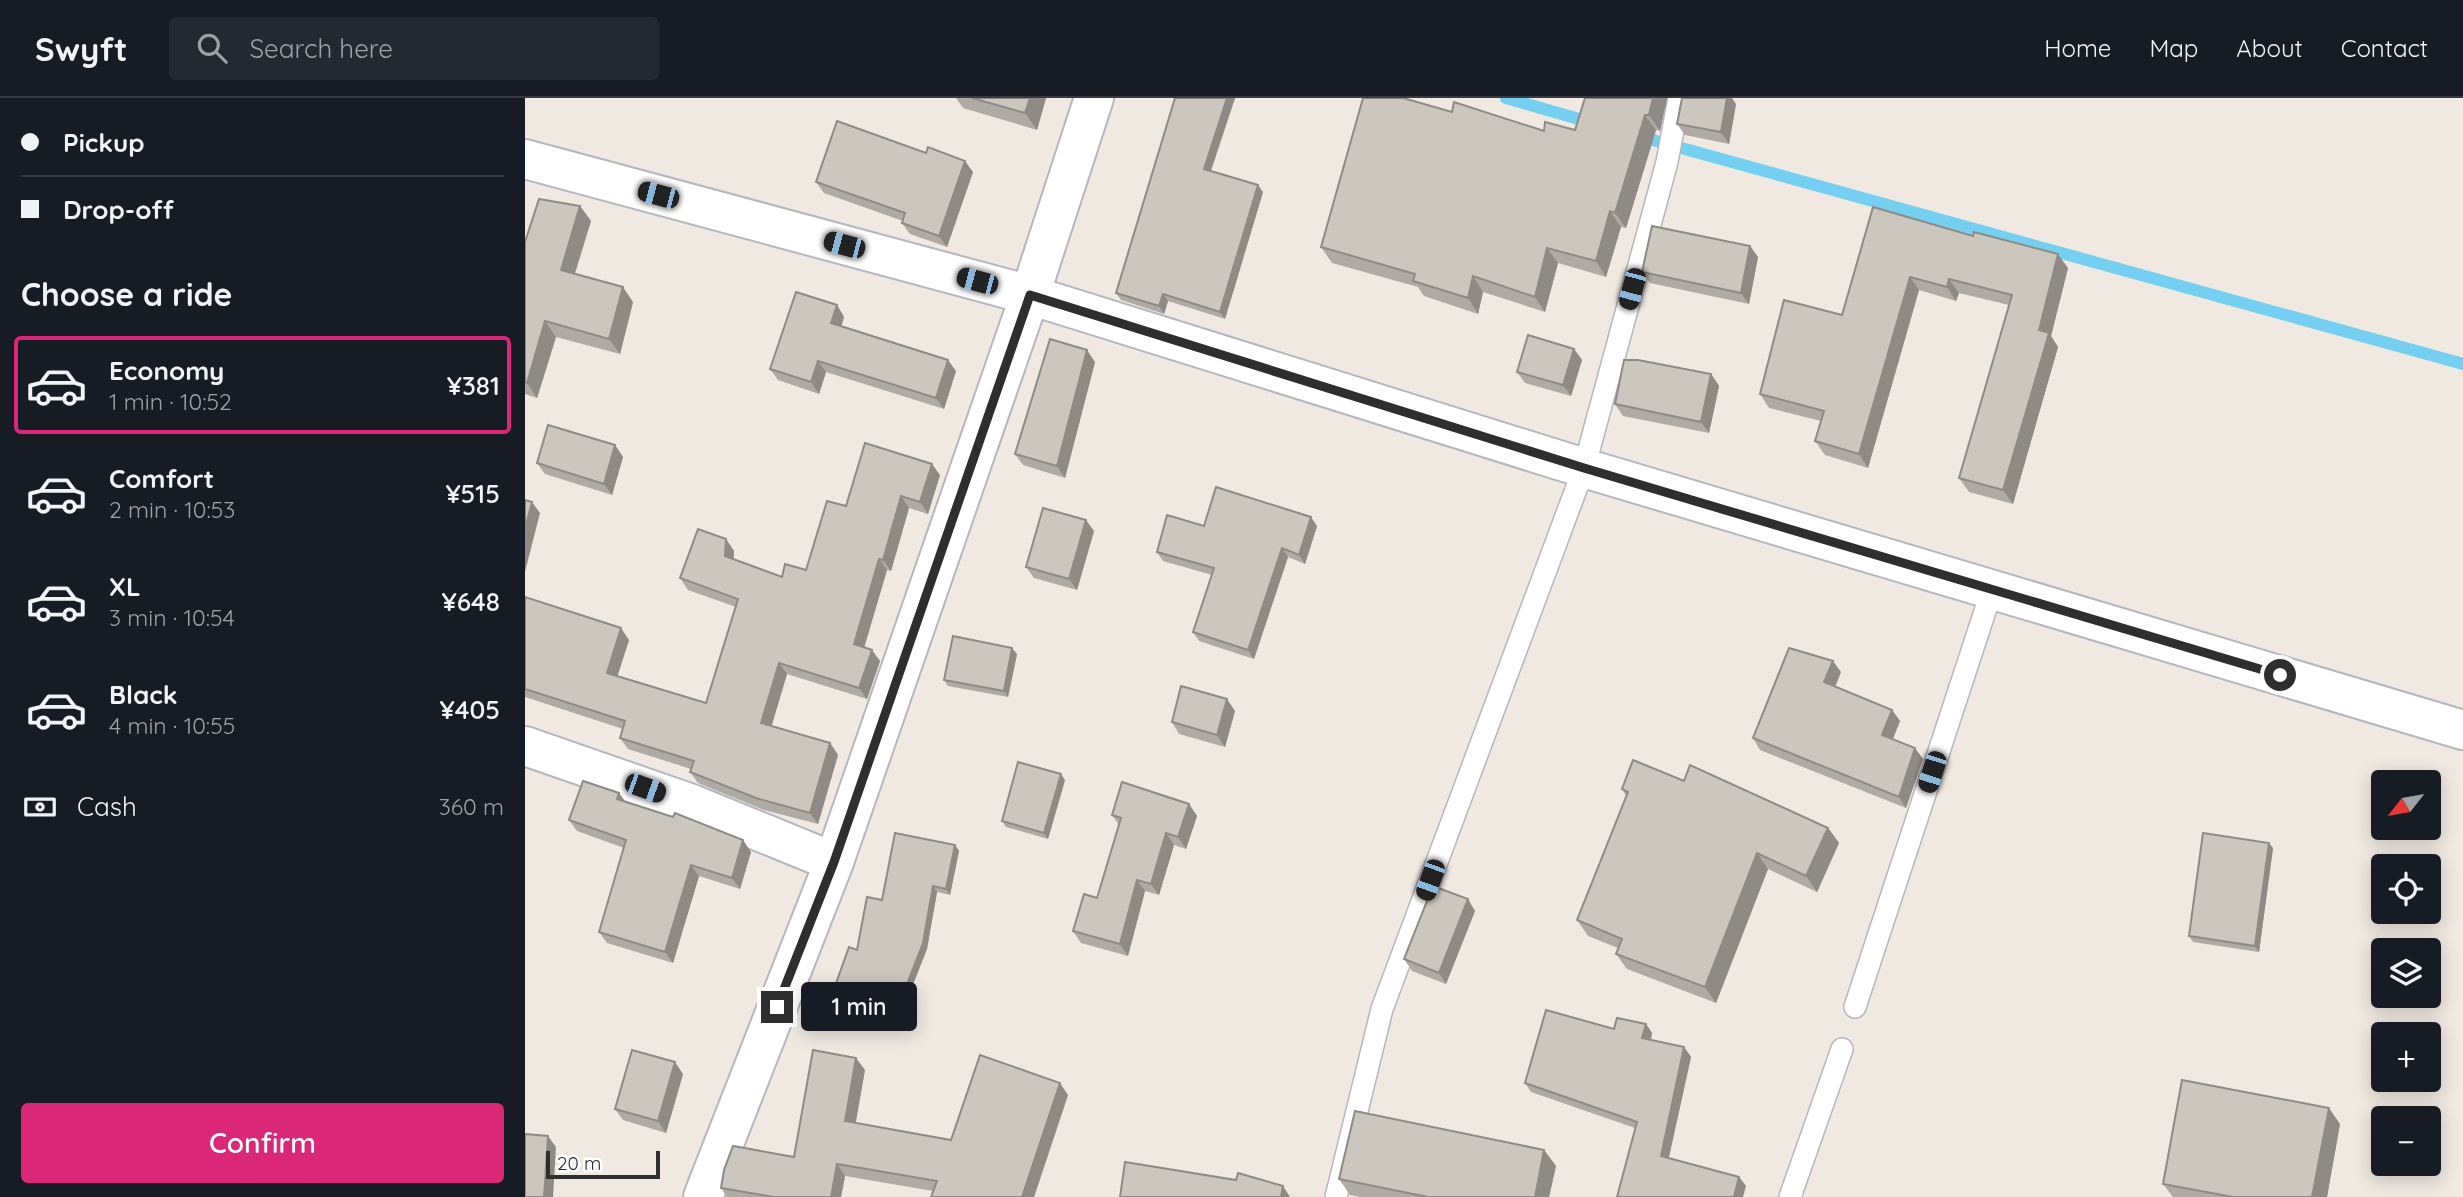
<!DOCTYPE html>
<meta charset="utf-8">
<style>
:root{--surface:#171b24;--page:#242831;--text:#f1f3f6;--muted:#9ea1a6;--line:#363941;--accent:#db2777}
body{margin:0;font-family:Quicksand,sans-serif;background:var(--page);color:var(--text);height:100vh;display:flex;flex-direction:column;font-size:26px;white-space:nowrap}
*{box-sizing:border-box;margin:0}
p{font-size:23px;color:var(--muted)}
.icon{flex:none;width:38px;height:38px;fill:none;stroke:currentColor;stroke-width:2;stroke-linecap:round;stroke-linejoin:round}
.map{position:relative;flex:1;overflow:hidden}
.side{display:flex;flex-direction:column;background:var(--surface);width:525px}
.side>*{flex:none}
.guide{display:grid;align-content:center;height:154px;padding:0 21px;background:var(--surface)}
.needle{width:46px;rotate:239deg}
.tools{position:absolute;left:1846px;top:672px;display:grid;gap:14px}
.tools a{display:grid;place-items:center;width:70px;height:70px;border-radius:7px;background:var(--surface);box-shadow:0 4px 18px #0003;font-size:35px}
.scale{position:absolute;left:21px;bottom:18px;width:114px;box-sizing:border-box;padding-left:7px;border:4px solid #2e2e2e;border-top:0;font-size:19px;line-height:24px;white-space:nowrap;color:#2e2e2e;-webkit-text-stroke:5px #fff;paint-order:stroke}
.end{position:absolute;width:32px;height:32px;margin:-16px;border:9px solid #2e2e2e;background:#fff;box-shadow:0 0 0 4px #fff}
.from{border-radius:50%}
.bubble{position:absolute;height:49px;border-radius:7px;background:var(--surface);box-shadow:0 4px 18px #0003;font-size:23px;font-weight:600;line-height:49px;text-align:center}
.car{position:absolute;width:21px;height:42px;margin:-21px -10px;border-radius:9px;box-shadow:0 0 5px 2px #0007;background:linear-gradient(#222 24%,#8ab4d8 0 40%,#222 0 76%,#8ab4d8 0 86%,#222 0)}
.guide b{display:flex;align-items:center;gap:24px;height:66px;font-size:26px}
.guide b+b{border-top:2px solid var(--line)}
.guide i{width:18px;height:18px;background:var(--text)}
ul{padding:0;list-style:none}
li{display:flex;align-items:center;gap:21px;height:98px;margin:0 14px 10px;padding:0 7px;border:4px solid transparent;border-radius:7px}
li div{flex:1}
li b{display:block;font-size:26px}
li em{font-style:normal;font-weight:600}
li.on{border-color:var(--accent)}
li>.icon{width:63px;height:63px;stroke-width:1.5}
h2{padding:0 21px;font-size:32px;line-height:84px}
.pay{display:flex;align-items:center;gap:18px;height:77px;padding:0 21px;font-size:26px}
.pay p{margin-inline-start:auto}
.button{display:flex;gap:14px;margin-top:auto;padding:14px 21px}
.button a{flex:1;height:80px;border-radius:7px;background:var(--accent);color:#fff;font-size:28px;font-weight:600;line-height:80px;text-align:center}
header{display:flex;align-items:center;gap:42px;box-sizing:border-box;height:98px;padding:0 35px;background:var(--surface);border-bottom:2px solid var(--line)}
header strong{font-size:33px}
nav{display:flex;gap:38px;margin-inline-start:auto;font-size:24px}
.search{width:490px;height:63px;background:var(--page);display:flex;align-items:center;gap:18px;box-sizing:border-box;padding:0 24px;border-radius:7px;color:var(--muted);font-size:26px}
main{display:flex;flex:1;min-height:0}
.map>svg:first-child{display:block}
</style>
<header>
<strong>Swyft</strong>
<div class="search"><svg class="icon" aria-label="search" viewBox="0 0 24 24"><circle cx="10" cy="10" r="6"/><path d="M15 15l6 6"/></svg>Search here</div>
<nav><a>Home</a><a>Map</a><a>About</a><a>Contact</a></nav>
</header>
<main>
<section class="side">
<div class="guide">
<b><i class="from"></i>Pickup</b>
<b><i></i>Drop-off</b>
</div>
<h2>Choose a ride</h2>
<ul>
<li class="on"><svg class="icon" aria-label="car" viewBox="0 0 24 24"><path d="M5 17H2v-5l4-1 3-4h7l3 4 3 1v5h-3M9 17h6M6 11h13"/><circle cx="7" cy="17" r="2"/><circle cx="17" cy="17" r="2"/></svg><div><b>Economy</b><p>1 min · 10:52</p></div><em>¥381</em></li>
<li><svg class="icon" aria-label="car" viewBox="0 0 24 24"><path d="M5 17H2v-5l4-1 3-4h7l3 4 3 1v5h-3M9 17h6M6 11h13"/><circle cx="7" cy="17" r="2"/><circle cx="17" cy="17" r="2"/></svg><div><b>Comfort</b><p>2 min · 10:53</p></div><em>¥515</em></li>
<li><svg class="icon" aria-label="car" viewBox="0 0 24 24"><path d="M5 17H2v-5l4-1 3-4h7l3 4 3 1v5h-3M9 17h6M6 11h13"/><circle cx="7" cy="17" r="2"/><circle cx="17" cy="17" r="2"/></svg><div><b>XL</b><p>3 min · 10:54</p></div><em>¥648</em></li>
<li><svg class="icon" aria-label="car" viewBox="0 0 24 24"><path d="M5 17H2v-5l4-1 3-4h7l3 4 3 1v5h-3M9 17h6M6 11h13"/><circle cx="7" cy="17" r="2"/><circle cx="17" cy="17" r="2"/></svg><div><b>Black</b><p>4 min · 10:55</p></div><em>¥405</em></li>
</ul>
<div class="pay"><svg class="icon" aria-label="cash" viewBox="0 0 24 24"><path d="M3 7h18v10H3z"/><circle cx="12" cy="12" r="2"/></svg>Cash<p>360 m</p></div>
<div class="button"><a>Confirm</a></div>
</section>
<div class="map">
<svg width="1938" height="1099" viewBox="0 0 1938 1099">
<rect width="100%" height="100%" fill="#efe9e1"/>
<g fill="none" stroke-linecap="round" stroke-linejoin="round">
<g stroke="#75cff0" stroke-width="12">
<path d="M981,0L1068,25"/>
<path d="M1113,38L1938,266"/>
</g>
<defs>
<g id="service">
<path d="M1330,909L1467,492"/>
<path d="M811,1099L857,911L1059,370L1142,64L1154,0"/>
<path d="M1265,1099L1317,951"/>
</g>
<g id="minor">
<path d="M0,61L505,197L1059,370L1938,632"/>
<path d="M0,648L167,706L309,764"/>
</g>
<path id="tertiary" d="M178,1099L309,764L505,197L569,0"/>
</defs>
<use href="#service" stroke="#b4b7c1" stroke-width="24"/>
<use href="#minor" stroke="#b4b7c1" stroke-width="42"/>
<use href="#tertiary" stroke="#b4b7c1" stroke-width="42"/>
<use href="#service" stroke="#fff" stroke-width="21"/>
<use href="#minor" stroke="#fff" stroke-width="38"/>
<use href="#tertiary" stroke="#fff" stroke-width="38"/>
</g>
<g fill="#afaba4">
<path d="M431,0H521L512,32L438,10Z"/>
<path d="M650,0H710L686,73L738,94L700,221L643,203L639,216L596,202L591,195Z"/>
<path d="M1060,0H1142L1135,33L1131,32L1101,130L1096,129L1081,179L1033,165L1020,214L958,194L953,216L899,198L893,189L807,165L796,149L927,14L1019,33L1050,32Z"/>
<path d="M1211,6L1204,46L1160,37L1152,26Z"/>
<path d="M401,55L448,74L422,149L385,136L377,125L378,123L299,95L291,84Z"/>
<path d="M55,108L66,123L50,176L108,204L95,256L31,239L12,300L0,296V144Z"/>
<path d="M1348,109L1543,170L1526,238L1533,249L1488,406L1444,394L1434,380L1484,207L1434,195L1431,203L1394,192L1343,370L1300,357L1290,343L1296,323L1244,310L1235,296L1317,217Z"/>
<path d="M1225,148L1233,159L1224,206L1125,185L1117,174Z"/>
<path d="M312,207L319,219L316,228L431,273L419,311L301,274L294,296L253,282L245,271Z"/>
<path d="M1049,251L1057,262L1046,298L1000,285L992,274Z"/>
<path d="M570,264L540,380L498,367L490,356Z"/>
<path d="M1186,276L1194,288L1184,335L1098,318L1090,306Z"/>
<path d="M90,347L98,359L87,397L20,376L12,365Z"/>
<path d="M415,377L403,416L384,410L366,473L362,472L339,549L355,563L342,601L262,576L246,628L305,645L313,657L293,726L239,712L173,685L165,674L166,671L103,651L95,640L98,631L0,599V499L104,542L92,578L181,605L211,509L163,492L155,480L201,441L209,453L208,461L257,479L281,472L321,408Z"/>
<path d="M679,428H792L780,466L763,459L729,561L674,543L668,534L687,477L638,463L632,454Z"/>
<path d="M569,433L552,492L509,480L501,469Z"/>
<path d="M492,556L483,599L423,588L419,582Z"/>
<path d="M1316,574L1310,589L1367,612L1375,623L1368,641L1398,661L1381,710L1235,652L1228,640Z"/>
<path d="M710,613L700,649L654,636L647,624Z"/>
<path d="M540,682L523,741L481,729L477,723Z"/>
<path d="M1097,691L1303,730L1314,745L1292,794L1243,771L1191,905L1102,871L1091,856L1093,850L1063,838L1052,822L1101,698Z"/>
<path d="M94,695L100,704L226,754L215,791L174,778L148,865L82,845L74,834L99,750L52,733L44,722Z"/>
<path d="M664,706L672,718L661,751L649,747L634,797L620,793L603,858L556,845L548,833L572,800L594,727L587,717Z"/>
<path d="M430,747L434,753L425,797L412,794L402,851L377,914L314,894L310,888L332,852Z"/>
<path d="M1748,750L1734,854L1668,844L1664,838Z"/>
<path d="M950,813L921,886L887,873L879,861Z"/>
<path d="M1121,926L1127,935L1126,942L1159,949L1166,959L1144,1060L1214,1079L1221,1088L1092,1099L1110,1030L1006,994L1000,985L1089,931Z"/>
<path d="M340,972L330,1025L426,1042L543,997L509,1099H406L408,1093L320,1078L316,1099H202L196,1090L269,1059Z"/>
<path d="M158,976L141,1035L98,1022L90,1011Z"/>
<path d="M1815,1026L1802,1099H1648L1638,1086Z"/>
<path d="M1019,1052L1031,1068L1024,1099H835L825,1097L814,1081Z"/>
</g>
<g fill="#8e8b86">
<path d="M505,0H521L512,32L500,15Z"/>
<path d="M702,0H710L684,78L679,71Z"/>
<path d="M1128,0H1142L1135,33L1124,17Z"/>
<path d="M1202,0H1207L1211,6L1204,46L1196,34Z"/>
<path d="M1120,17L1131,32L1101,130L1090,115Z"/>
<path d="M440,63L448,74L422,149L414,138Z"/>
<path d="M733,87L738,94L700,221L695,214Z"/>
<path d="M55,108L66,123L46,187L36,172Z"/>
<path d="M1085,113L1096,129L1081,179L1071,163Z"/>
<path d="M1225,148L1233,159L1224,206L1216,195Z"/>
<path d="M1022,150L1033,165L1020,214L1010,199Z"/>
<path d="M1533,156L1543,170L1526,238L1533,249L1488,406L1478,392L1514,232Z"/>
<path d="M948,178L958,194L953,216L943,200Z"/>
<path d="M1385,179L1394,192L1343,370L1334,356Z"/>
<path d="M1424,181L1434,195L1431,203L1422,189Z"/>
<path d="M98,189L108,204L95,256L84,241Z"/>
<path d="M638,196L643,203L639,216L634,208Z"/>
<path d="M312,207L319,219L314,236L306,225Z"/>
<path d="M20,223L31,239L12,300L2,285Z"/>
<path d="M1049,251L1057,262L1046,298L1038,287Z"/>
<path d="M562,252L570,264L540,380L532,368Z"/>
<path d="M423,262L431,273L419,311L411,300Z"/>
<path d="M293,263L301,274L294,296L286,284Z"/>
<path d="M1186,276L1194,288L1184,335L1176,324Z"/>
<path d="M90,347L98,359L87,397L79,386Z"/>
<path d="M407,366L415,377L403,416L395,404Z"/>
<path d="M376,398L384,410L366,473L358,462Z"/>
<path d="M7,404L15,415L0,474V431Z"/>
<path d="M786,419L792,428L780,466L774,457Z"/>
<path d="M561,422L569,433L552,492L544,481Z"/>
<path d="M201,441L209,453L208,470L200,458Z"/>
<path d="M757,450L763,459L729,561L723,552Z"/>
<path d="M354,461L362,472L337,557L329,546Z"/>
<path d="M96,530L104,542L90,586L82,575Z"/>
<path d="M487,550L492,556L483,599L479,593Z"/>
<path d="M347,552L355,563L342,601L334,590Z"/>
<path d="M1308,563L1316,574L1307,596L1299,584Z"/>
<path d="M254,565L262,576L244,637L236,625Z"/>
<path d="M702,601L710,613L700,649L692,637Z"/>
<path d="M1367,612L1375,623L1365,648L1357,637Z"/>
<path d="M305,645L313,657L293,726L285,715Z"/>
<path d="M1390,650L1398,661L1381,710L1374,699Z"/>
<path d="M536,676L540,682L523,741L519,735Z"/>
<path d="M94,695L102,706L92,701Z"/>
<path d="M664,706L672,718L661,751L653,739Z"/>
<path d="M1303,730L1314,745L1292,794L1281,778Z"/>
<path d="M641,735L649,747L634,797L626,786Z"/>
<path d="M218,742L226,754L215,791L207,780Z"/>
<path d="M1744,745L1748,750L1734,854L1730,848Z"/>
<path d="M430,747L434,753L425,797L421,791Z"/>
<path d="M1232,755L1243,771L1191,905L1180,889Z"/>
<path d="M166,767L174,778L148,865L140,854Z"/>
<path d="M612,782L620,793L603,858L595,846Z"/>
<path d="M408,788L412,794L402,851L377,914L373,909Z"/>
<path d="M943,801L950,813L921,886L914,875Z"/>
<path d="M1121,926L1127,935L1124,949L1117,940Z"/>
<path d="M1159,949L1166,959L1142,1067L1136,1058Z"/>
<path d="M331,960L340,972L329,1035L320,1023Z"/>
<path d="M150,964L158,976L141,1035L133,1023Z"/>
<path d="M535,985L543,997L509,1099H497Z"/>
<path d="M1804,1010L1815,1026L1802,1099H1787Z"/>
<path d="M23,1038L31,1049L28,1099H19Z"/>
<path d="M1019,1052L1031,1068L1024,1099H1010Z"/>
<path d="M312,1066L320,1078L316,1099H306Z"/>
<path d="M1214,1079L1221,1088L1218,1099H1209Z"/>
<path d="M758,1088L765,1099H756Z"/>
</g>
<g fill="#cbc7bf" stroke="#8e8b86" stroke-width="2">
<path d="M447,0H505L500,15Z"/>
<path d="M650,0H702L679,71L733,87L695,214L638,196L634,208L591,195Z"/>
<path d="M838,0H878L927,14L929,4L1019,33L1020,24L1050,32L1060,0H1128L1124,17H1120L1090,115L1085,113L1071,163L1022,150L1010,199L948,178L943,200L888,183L890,176L796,149Z"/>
<path d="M1157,0H1202L1196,34L1152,26Z"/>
<path d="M312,23L401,55L403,49L440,63L414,138L377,125L380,115L291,84Z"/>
<path d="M14,101L55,108L36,172L98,189L84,241L20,223L2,285L0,284V144Z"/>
<path d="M1348,109L1448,138L1449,134L1533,156L1514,232L1524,235L1478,392L1434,380L1487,197L1424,181L1422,189L1385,179L1334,356L1290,343L1299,313L1235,296L1259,202L1317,217Z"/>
<path d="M1127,128L1225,148L1216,195L1117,174Z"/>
<path d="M271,194L312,207L306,225L423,262L411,300L293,263L286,284L245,271Z"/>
<path d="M1003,237L1049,251L1038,287L992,274Z"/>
<path d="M525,241L562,252L532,368L490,356Z"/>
<path d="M1099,262H1113L1186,276L1176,324L1090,306Z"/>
<path d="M23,327L90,347L79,386L12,365Z"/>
<path d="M340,345L407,366L395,404L376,398L358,462L354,461L329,546L347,552L334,590L254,565L236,625L305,645L285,715L231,700L165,674L169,663L95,640L100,623L0,591V499L96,530L82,575L181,605L213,501L155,480L173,431L201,441L200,458L257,479L260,466L281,472L302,403L321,408Z"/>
<path d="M691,389L786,419L774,457L757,450L723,552L668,534L689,470L632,454L642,417L679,428Z"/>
<path d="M0,402L7,404L0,431Z"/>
<path d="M518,410L561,422L544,481L501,469Z"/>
<path d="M428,538L487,550L479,593L419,582Z"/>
<path d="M1264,550L1308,563L1299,584L1367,612L1357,637L1390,650L1374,699L1228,640Z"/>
<path d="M656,588L702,601L692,637L647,624Z"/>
<path d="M1108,662L1159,683L1165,667L1303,730L1281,778L1232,755L1180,889L1091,856L1097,841L1052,822L1103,694L1097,691Z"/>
<path d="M493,664L536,676L519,735L477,723Z"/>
<path d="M58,683L94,695L92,701L148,719L150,715L218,742L207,780L166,767L140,854L74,834L101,742L44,722Z"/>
<path d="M597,684L664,706L653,739L641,735L626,786L612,782L595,846L548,833L559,796L572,800L596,720L587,717Z"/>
<path d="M370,735L430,747L421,791L408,788L398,845L373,909L310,888L324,849L332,852L342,799L357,802Z"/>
<path d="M1678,735L1744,745L1730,848L1664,838Z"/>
<path d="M908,788L943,801L914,875L879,861Z"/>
<path d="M1021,912L1089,931L1092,920L1121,926L1117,940L1159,949L1136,1058L1214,1079L1209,1099H1092L1112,1024L1000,985Z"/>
<path d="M107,952L150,964L133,1023L90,1011Z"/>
<path d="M288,952L331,960L320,1023L426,1042L455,957L535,985L497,1099H406L412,1083L312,1066L306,1099H249L196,1090L199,1072L208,1048L269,1059Z"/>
<path d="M1657,982L1804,1010L1787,1099H1708L1638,1086Z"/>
<path d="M830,1013L1019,1052L1010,1099H903L814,1081Z"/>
<path d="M0,1036L23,1038L19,1099H0Z"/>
<path d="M600,1064L711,1082L713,1075L758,1088L756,1099H595Z"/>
</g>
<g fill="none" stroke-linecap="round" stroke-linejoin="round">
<path stroke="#2e2e2e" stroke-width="9" d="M252,909L309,764L505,197L1059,370L1755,577"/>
</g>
</svg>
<div class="tools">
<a><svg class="needle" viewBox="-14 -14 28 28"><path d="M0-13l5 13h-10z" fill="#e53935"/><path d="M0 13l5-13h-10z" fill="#9ea1a6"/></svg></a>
<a><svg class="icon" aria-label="locate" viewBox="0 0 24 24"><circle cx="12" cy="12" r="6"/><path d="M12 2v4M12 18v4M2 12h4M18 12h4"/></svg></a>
<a><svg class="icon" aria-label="layers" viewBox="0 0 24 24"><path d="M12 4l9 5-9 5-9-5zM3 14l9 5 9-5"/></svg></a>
<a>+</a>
<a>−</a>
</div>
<div class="scale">20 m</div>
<i class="end from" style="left:1755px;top:577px"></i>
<i class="end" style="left:252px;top:909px"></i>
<div class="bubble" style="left:276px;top:884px;width:116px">1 min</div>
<i class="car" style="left:133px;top:97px;rotate:285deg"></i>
<i class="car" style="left:319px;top:147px;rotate:285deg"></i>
<i class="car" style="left:452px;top:183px;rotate:285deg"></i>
<i class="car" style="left:1107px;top:191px;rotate:195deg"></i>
<i class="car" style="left:1407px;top:674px;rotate:198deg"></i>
<i class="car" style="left:120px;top:690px;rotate:110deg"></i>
<i class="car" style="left:905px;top:782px;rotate:200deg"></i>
</div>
</main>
